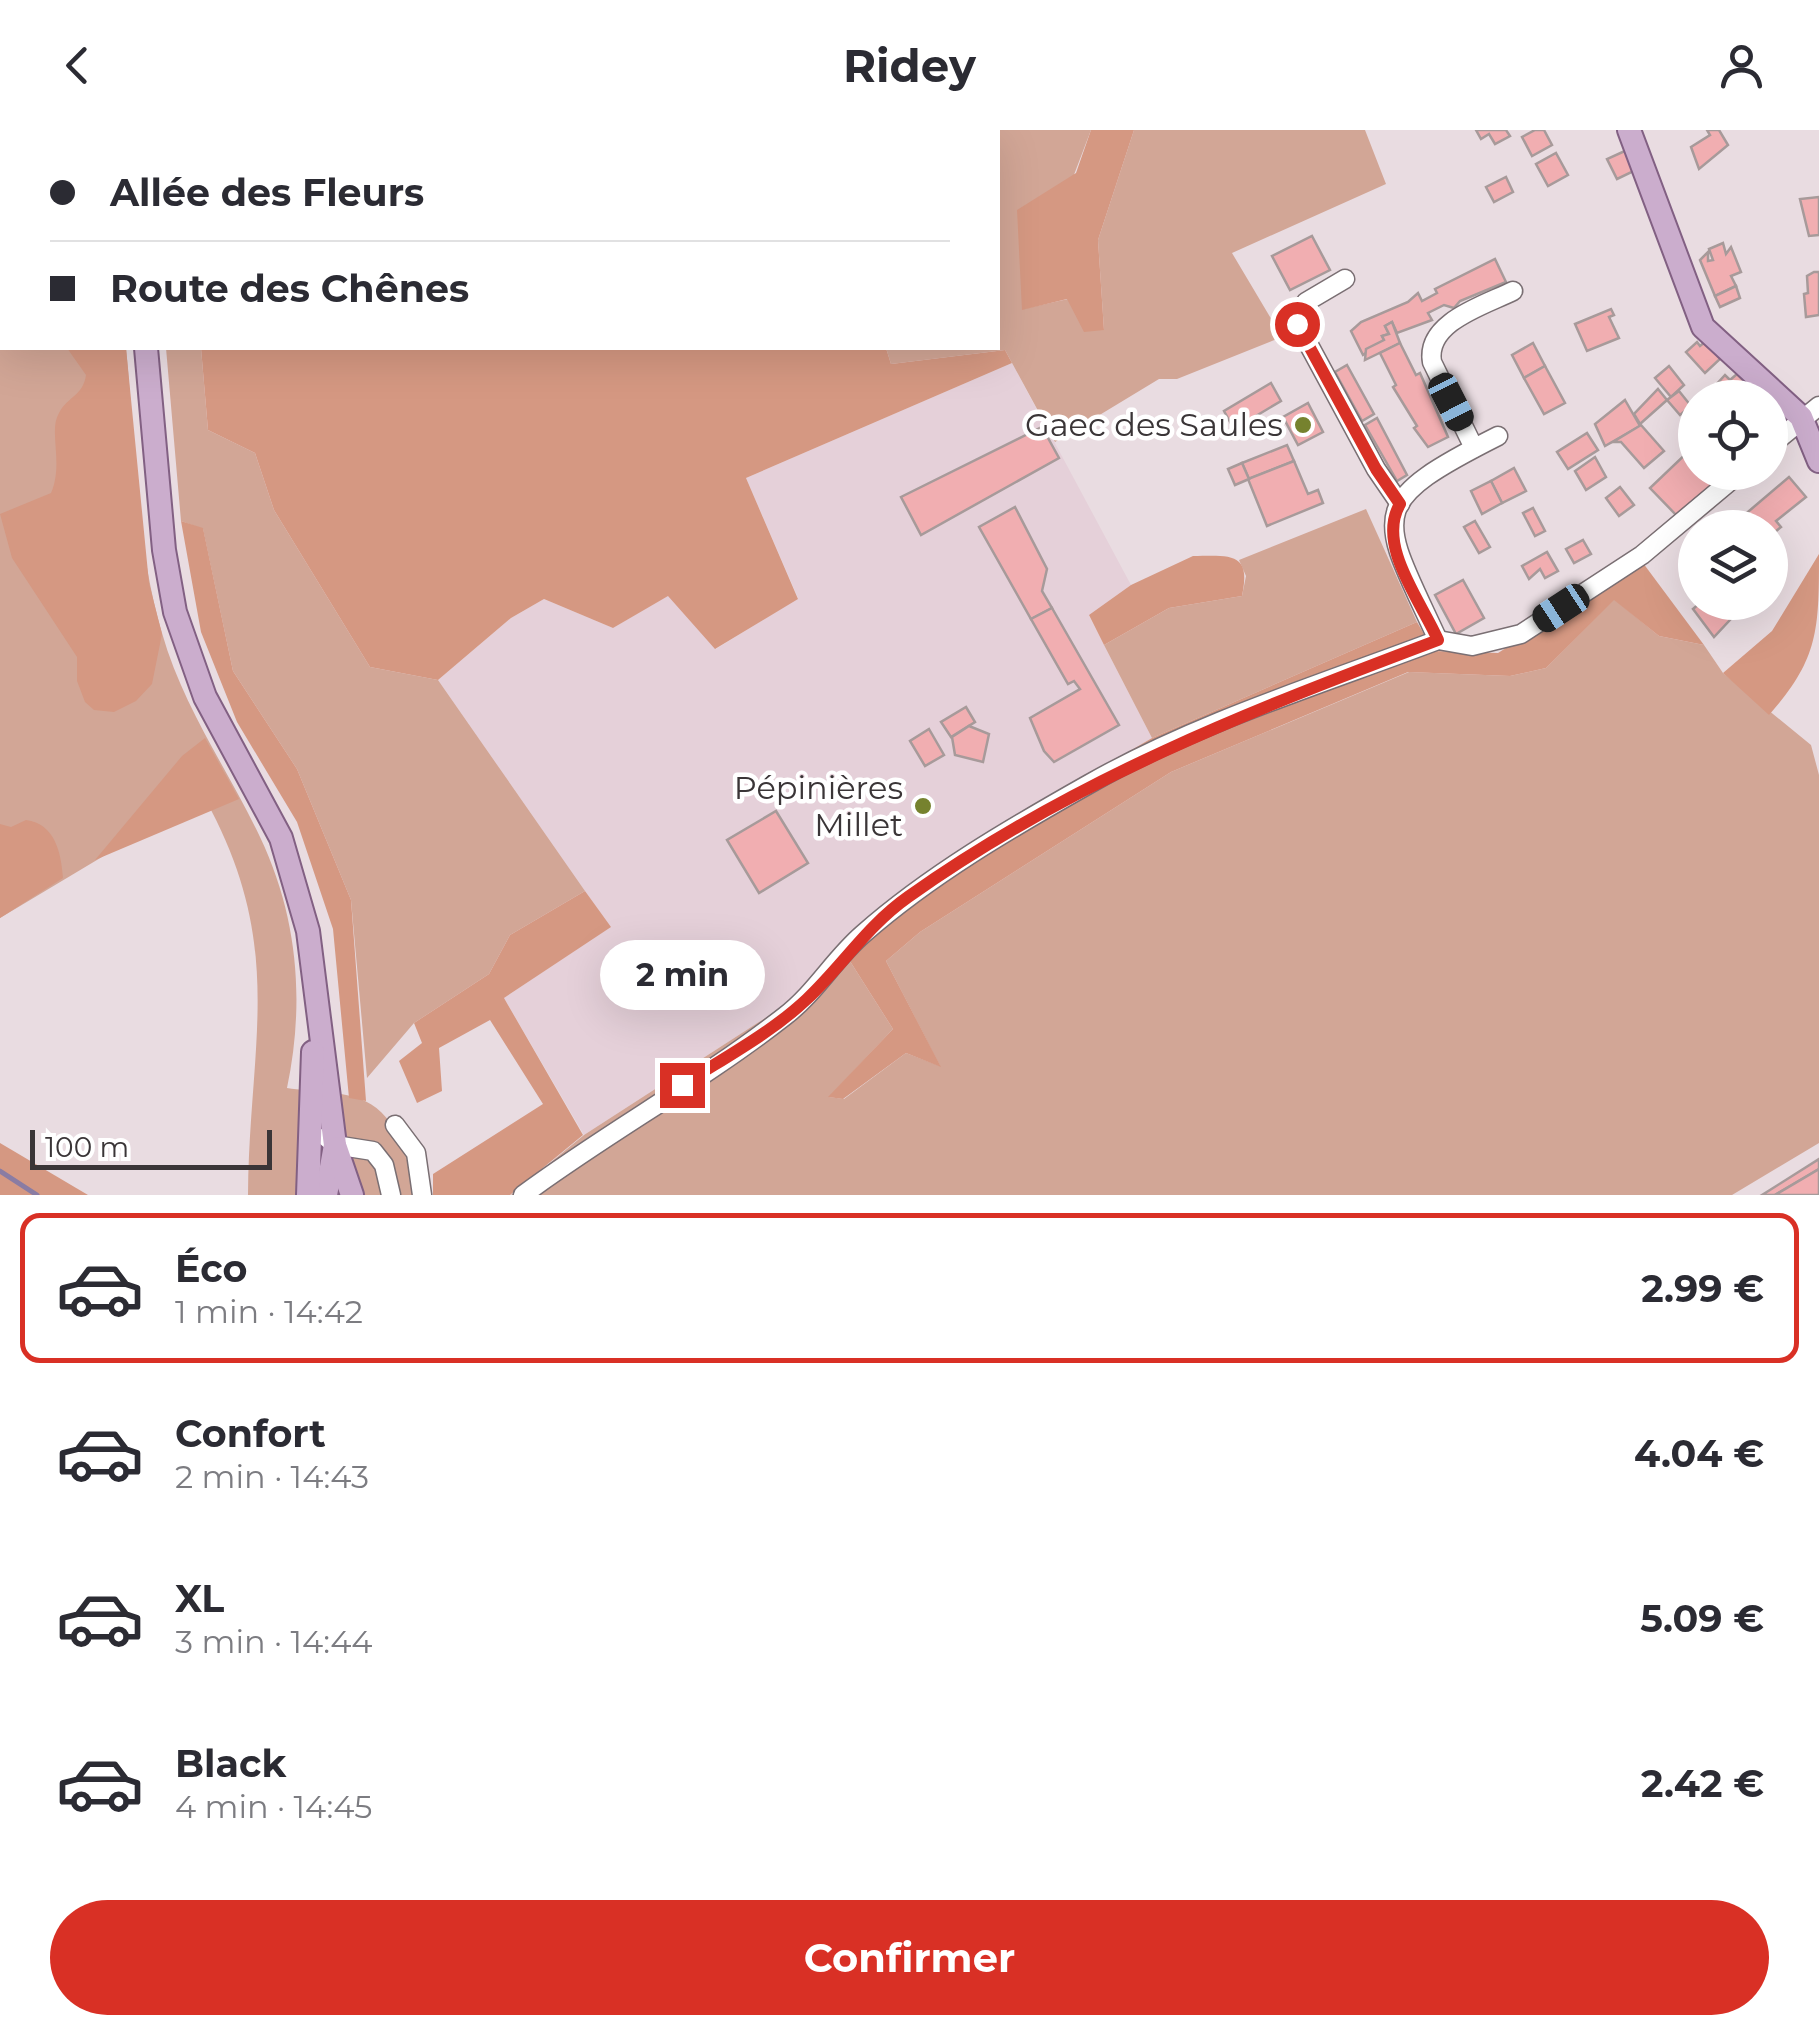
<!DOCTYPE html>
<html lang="fr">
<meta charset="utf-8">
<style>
:root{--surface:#fff;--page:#f2f2f3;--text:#2b2b33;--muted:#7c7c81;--line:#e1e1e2;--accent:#d93025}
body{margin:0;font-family:Montserrat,sans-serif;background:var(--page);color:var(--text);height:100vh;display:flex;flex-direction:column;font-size:38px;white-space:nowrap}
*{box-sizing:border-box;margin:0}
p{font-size:32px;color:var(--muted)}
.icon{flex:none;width:55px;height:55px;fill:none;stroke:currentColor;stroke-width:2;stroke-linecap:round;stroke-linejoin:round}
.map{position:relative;height:1065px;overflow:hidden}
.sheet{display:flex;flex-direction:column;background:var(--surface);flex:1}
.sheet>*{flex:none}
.top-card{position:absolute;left:0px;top:0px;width:1000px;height:220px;box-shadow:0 10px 40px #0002;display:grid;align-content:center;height:220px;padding:0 50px;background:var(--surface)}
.tools{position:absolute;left:1678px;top:250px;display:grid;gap:20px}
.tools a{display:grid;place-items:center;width:110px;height:110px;border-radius:50%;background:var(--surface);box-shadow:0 10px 40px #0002;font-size:50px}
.scale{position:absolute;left:30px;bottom:25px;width:242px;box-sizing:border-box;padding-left:10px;border:5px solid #3a3537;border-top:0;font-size:28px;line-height:35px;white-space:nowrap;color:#3a3537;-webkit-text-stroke:8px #fff;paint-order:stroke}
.end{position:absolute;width:45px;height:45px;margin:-22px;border:12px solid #d93025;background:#fff;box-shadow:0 0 0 5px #fff}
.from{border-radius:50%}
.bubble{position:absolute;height:70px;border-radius:35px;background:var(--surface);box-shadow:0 10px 40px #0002;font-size:32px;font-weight:700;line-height:70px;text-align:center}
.car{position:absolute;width:30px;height:60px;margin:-30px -15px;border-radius:12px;box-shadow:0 0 8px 2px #0007;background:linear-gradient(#222 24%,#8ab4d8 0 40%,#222 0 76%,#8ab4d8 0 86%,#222 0)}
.top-card b{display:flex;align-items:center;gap:35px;height:95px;font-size:38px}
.top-card b+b{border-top:2px solid var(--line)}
.top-card i{width:25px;height:25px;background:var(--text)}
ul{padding:18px 0 0;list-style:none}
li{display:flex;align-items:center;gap:30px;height:150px;margin:0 20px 15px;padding:0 30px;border:5px solid transparent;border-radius:20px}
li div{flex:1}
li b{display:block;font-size:38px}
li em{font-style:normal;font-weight:700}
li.on{border-color:var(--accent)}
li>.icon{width:90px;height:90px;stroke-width:1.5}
.action{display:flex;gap:20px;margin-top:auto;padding:20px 50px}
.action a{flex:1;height:115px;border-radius:60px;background:var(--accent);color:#fff;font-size:40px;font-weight:700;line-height:115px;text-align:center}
header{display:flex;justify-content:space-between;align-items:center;height:130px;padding:0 50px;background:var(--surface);font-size:45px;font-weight:700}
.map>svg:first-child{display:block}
</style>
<header><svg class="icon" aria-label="back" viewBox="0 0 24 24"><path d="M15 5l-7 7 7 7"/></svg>Ridey<svg class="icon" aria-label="person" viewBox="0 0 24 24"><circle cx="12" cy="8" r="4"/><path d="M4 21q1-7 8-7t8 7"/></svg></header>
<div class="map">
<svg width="1819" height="1065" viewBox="0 0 1819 1065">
<rect width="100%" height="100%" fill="#e9dce1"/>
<path fill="#e5d0d9" d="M1012,233L1131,455L1089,486L1152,608L952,725L801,865L584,1005L504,868L610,797L438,550L511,488L544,469L613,498L668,465L716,519L798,468L746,348Z"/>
<g fill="#d2a696">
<path d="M0,0H111L2,2V218H126C135,311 135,412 162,503C183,577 227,638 260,707C298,787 305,872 287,958C311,962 344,961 365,971C398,986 411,1033 413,1065H248C249,916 285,822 211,680L122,715L0,788Z"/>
<path d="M787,0H1091L1023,179L1068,169L1104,200L1098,110L1134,0H1365L1386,54L1232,123L1282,207L1177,249H1159L1055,312L1005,220L891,234L886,218H998V2Z"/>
<path d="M166,218H201L208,300L255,323L274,380L370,537L438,550L585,761L510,805L489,844L414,893L367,948L351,770L297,639L233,541L203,399L181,391Z"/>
<path d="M1366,379L1417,492L1152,608L1104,515L1169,478L1242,466L1246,446L1239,430Z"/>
<path d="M1614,469L1659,506L1704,515L1723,543L1811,615L1819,645V1013L1732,1065H511L584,1005L801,865L841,817L893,899L829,967L844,969L906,923L940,936L886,831L920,802L1171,642L1409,542L1510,546L1546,538Z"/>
</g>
<g fill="#d59882">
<path d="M1091,0H1134L1098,110L1104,200L1084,202L1067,169L1022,180L1017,80L1076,43Z"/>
<path d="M67,218H126L149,453L162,504L152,554L136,571L114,582L94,580L85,572L77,551V527L12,428L0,384L51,363C64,333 48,301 59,283C68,266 83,266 86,245Z"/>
<path d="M201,218H886L891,234L1005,220L1012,233L746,348L798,469L715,519L668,466L613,498L544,469L511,488L438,550L370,537L274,380L255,323L208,300Z"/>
<path d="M181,391L203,398L233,541L297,639L351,770L366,971L349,968L333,799L297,692L237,592L201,502Z"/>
<path d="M1819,424C1819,499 1819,529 1769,585L1723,543L1772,501Z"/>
<path d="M1193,426C1229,426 1252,421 1242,466L1169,478L1104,515L1089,485L1131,455Z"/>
<path d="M1643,433L1704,515L1659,506L1614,470L1546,538L1510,546L1408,542L1171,642L920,802L886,831L941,937L906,923L843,969L828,967L893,899L841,817L858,796L952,725L1152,608L1417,492L1434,521L1498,523Z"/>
<path d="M205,608L239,669L95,730L182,626Z"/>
<path d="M26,690C55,694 61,722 63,748L0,788V694L11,697Z"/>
<path d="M585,761L611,797L504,868L583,1005L510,1065H433V1044L543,974L490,890L439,918L442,961L417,973L399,931L422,913L414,893L489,844L510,805Z"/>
<path d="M0,1013L88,1065H0Z"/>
</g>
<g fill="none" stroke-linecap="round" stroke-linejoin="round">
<path stroke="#8a7ca3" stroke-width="5" d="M0,1041L37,1065"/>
</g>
<g fill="#f1aeb1" stroke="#a79a9a" stroke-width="2.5">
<path d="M1476,0H1506L1510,6L1495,14L1489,4L1481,9Z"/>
<path d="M1535,0H1544L1552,15L1532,26L1522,7Z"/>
<path d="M1707,0H1719L1728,15L1699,39L1691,17L1710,5Z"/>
<path d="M1627,20L1636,40L1617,49L1607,29Z"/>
<path d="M1556,23L1568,45L1548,56L1536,34Z"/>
<path d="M1506,47L1513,62L1494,72L1486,57Z"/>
<path d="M1819,67V105L1809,106L1800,69Z"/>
<path d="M1312,106L1330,140L1290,160L1272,126Z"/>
<path d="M1723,113L1726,124L1731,117L1741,142L1731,146L1736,156L1715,166L1700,130L1708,122V131L1713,130L1709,119Z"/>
<path d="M1495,129L1506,152L1460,171L1454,178L1444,175L1428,183L1432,190L1397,203L1392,192L1385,196L1389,204L1382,206L1384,210L1363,225L1351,201L1361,192L1408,172L1418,163L1422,171L1437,163L1435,159Z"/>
<path d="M1814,142H1819V185L1806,187L1804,164L1808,163L1807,146Z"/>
<path d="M1736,156L1740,168L1720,177L1715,166Z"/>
<path d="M1611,179L1614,185L1609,187L1619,208L1587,221L1575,194Z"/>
<path d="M1392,192L1400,213L1365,230L1366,219L1384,210L1382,206L1389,204L1385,196Z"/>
<path d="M1697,212L1700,216L1705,212L1720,229L1705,243L1686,222Z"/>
<path d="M1400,213L1416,245L1420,243L1448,307L1428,317L1414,298L1417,296L1393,257L1396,255L1380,223Z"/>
<path d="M1533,213L1545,236L1524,248L1512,225Z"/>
<path d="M1347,235L1374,284L1362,291L1335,242Z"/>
<path d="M1545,236L1565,273L1544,284L1524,248Z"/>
<path d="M1669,236L1684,255L1671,267L1655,248Z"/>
<path d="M1737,244L1752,259L1744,268H1725L1714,257L1725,245L1730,250Z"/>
<path d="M1271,253L1281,271L1234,299L1224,281Z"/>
<path d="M1658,259L1667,270L1640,294L1634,284Z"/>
<path d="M1679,261L1691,276L1680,285L1667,270Z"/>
<path d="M1625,270L1640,296L1605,316L1595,294Z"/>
<path d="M1308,273L1323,302L1298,315L1283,287Z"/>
<path d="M1377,288L1407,345L1397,351L1365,295Z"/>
<path d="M1641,295L1664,321L1644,338L1621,312H1613Z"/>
<path d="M1042,297L1059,328L921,405L901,367Z"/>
<path d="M1587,303L1598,320L1568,339L1557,322Z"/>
<path d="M1287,315L1294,331L1249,349L1242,333Z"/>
<path d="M1694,316L1695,342L1723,345L1679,388L1650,358Z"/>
<path d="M1595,327L1606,347L1586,360L1575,341Z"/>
<path d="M1294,331L1308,364L1318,360L1323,373L1267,396L1248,349Z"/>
<path d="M1242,333L1249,349L1235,355L1228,339Z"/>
<path d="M1514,338L1526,361L1502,373L1491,351Z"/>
<path d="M1789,347L1806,367L1776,391L1781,397L1770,406V398H1729Z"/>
<path d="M1491,351L1502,373L1482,384L1471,361Z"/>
<path d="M1620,357L1634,375L1619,386L1606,368Z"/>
<path d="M1015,377L1047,439L1042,461L1052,478L1031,489L979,397Z"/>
<path d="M1533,378L1545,401L1535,406L1523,383Z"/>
<path d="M1475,391L1490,417L1479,423L1464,397Z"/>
<path d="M1583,410L1591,424L1574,433L1566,419Z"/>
<path d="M1547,422L1558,441L1545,448L1540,439L1529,449L1522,436Z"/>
<path d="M1463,450L1484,488L1456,504L1435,465Z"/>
<path d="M1701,472H1740L1743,476L1714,507L1693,479Z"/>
<path d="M1052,478L1119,595L1054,632L1044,621L1030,588L1080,559L1074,551L1068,554L1031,489Z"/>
<path d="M966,577L975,592L951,607L941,592Z"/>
<path d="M969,596L989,604L983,632L955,625L952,607Z"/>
<path d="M929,599L944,625L925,636L910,611Z"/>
<path d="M776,681L808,733L759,763L727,710Z"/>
<path d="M1819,1029V1039L1775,1065H1762Z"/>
<path d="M1819,1039V1065H1775Z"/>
</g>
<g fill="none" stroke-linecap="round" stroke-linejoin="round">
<defs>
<g id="minor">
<path d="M1345,149L1306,172L1297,193L1376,339L1400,374"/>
<path d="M1770,316L1819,276"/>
<path d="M1474,318L1432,232C1425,192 1485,175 1513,161"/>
<path d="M1438,510C1380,384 1361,375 1498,306"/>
<path d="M395,995L416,1023L422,1065"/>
<path d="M326,1007L335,1015L373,1021L384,1035L391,1065"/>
<path d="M523,1065C608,1002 702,951 785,886C816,862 834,829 863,804C930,745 1011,698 1089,654C1198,592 1322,554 1438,510L1472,516L1521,504L1642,425L1741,342"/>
</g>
<g id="major">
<path d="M130,0V2"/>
<path d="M1629,0L1703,197L1801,287L1819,331"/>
<path d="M146,218L164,420L175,482L205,567L281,708L308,801L335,1015L326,1065"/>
<path d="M336,1018L352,1065"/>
<path d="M308,1065L313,922"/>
</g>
</defs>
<use href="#minor" stroke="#7a6f73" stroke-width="21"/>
<use href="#major" stroke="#826083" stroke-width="26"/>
<use href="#minor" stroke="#fff" stroke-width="18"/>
<use href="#major" stroke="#cbadcd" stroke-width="22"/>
</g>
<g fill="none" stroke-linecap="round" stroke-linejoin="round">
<path stroke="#d93025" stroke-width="12" d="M682,955C724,928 771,903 807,869C843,835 867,796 908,767C1074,649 1250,581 1438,510C1421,471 1376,415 1400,374L1376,339L1297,194"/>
</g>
<g fill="#76822e" stroke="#fff" stroke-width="4">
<circle cx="1303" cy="295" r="10"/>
<circle cx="923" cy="676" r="10"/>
</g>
<g text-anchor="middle" stroke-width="9" stroke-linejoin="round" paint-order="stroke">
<g font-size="32" fill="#3a3537" stroke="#fff" text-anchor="end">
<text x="1283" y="306">Gaec des Saules</text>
<text x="903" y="669">Pépinières<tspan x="903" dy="37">Millet</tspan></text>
</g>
</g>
</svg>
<div class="tools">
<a><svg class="icon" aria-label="locate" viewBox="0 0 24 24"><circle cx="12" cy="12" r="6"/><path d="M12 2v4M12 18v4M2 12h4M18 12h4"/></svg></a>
<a><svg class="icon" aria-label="layers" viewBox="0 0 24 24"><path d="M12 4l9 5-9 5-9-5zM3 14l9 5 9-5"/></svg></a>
</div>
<div class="scale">100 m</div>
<i class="end from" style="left:1297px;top:194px"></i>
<i class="end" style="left:682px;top:955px"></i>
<div class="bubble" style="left:600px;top:810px;width:165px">2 min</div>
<i class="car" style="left:1451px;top:272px;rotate:153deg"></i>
<i class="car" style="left:1561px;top:478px;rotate:237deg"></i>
<div class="top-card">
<b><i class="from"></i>Allée des Fleurs</b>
<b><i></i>Route des Chênes</b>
</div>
</div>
<section class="sheet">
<ul>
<li class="on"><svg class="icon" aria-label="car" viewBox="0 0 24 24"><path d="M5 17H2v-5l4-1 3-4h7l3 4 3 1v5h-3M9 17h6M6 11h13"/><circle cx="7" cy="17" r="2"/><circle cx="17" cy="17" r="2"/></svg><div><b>Éco</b><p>1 min · 14:42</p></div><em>2.99 €</em></li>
<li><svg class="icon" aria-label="car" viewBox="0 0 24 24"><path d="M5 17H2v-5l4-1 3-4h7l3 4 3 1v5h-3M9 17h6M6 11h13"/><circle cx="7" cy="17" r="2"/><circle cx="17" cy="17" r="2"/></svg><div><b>Confort</b><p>2 min · 14:43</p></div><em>4.04 €</em></li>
<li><svg class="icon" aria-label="car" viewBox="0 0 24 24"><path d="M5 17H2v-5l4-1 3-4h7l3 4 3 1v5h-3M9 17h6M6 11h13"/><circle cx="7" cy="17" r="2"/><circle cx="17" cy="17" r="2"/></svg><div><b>XL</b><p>3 min · 14:44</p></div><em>5.09 €</em></li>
<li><svg class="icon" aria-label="car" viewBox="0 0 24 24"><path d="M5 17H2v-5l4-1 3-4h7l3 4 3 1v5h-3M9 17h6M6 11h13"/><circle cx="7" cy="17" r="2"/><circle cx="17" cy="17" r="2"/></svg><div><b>Black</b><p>4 min · 14:45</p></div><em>2.42 €</em></li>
</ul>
<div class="action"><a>Confirmer</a></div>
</section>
